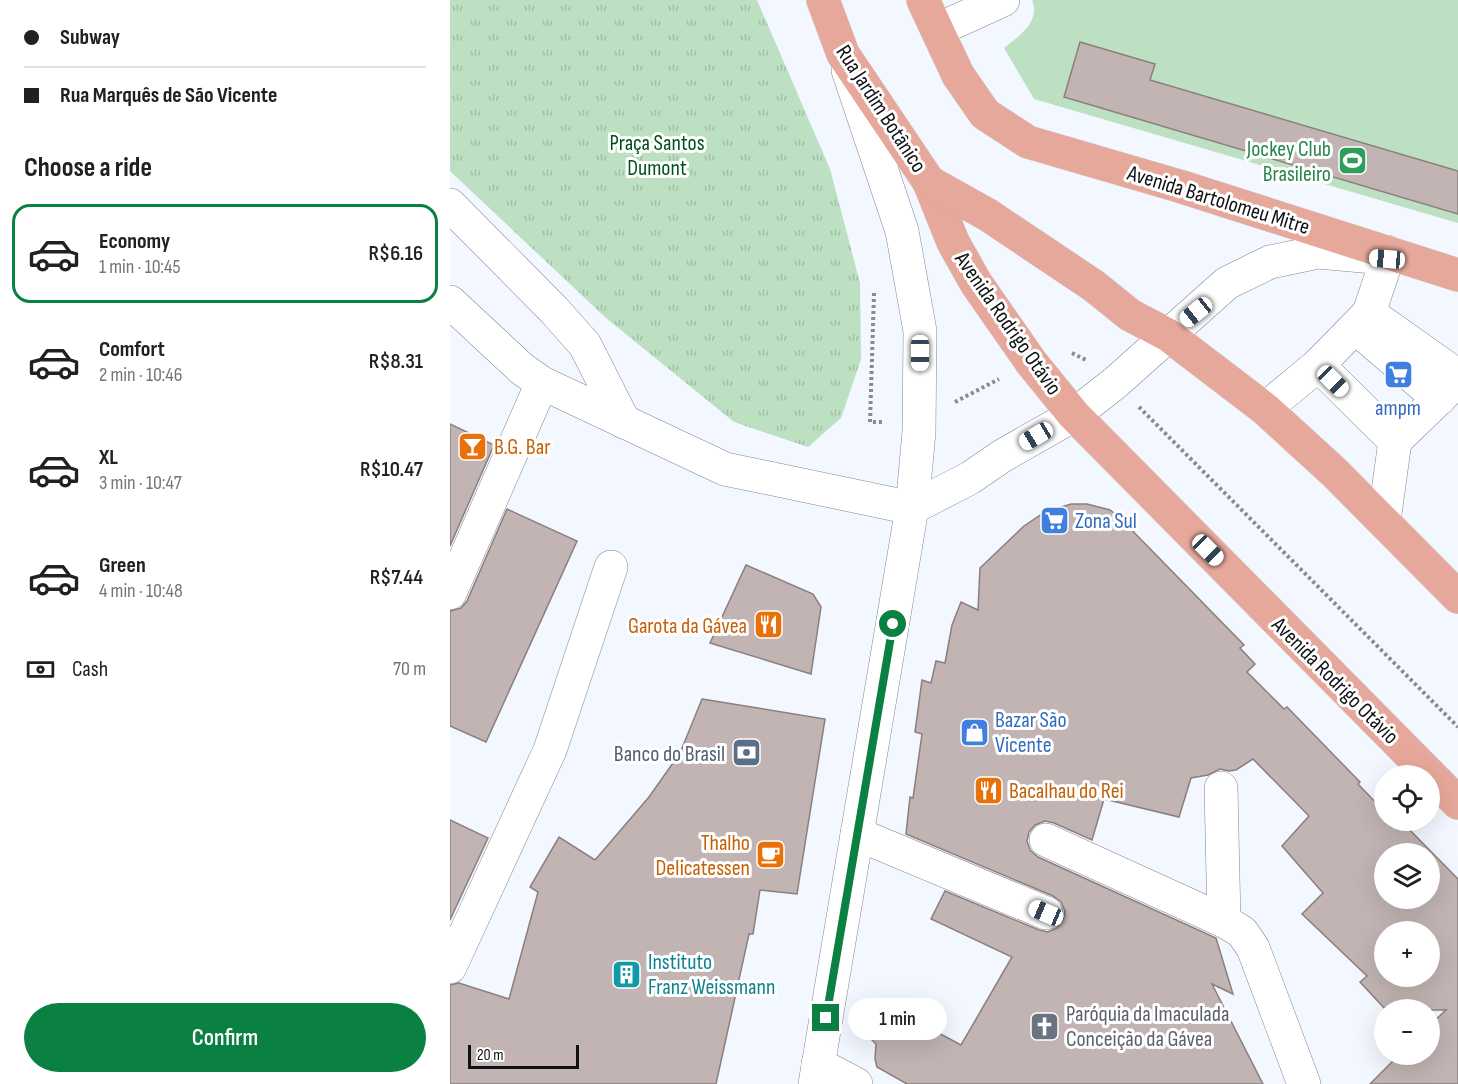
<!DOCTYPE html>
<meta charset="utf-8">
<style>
:root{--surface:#fff;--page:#f2f2f2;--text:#202124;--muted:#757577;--line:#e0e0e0;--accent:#0b8043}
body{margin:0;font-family:"Sofia Sans Condensed",sans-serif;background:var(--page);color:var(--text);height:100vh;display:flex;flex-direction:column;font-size:22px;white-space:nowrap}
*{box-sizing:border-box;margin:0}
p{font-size:20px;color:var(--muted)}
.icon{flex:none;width:33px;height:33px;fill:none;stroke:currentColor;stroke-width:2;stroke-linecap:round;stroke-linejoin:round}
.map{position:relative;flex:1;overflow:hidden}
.side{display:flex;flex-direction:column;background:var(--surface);width:450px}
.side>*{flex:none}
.hud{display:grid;align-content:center;height:132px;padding:0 24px;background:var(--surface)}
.buttons{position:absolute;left:924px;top:765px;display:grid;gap:12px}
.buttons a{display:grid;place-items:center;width:66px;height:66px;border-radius:50%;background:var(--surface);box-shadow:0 6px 24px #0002;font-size:30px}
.scale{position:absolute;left:18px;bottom:15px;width:111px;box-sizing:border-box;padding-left:6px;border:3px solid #0f1114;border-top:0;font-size:16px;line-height:21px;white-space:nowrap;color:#0f1114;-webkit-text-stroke:4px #fff;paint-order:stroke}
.end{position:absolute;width:27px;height:27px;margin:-14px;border:8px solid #0b8043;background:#fff;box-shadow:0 0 0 3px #fff}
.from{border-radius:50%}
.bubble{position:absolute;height:42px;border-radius:21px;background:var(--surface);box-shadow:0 6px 24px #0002;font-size:20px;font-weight:600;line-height:42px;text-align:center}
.car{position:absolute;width:18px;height:36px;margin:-18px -9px;border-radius:8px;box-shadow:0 0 4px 2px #0007;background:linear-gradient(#fff 24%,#345 0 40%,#fff 0 76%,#345 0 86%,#fff 0)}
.hud b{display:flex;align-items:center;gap:21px;height:57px;font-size:22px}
.hud b+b{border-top:2px solid var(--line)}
.hud i{width:15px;height:15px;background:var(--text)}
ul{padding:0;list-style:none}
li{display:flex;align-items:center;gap:18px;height:99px;margin:0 12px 9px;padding:0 12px;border:3px solid transparent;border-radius:18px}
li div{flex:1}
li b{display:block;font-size:22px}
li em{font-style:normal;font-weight:600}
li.on{border-color:var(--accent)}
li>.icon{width:54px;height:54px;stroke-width:1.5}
h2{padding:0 24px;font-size:27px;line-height:72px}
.pay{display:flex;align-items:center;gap:15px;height:66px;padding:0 24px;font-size:22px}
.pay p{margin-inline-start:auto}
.button{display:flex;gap:12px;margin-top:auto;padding:12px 24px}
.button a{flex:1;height:69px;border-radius:36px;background:var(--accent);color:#fff;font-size:24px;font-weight:600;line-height:69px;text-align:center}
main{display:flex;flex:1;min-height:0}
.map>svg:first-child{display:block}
</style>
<main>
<section class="side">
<div class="hud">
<b><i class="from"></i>Subway</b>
<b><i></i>Rua Marquês de São Vicente</b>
</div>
<h2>Choose a ride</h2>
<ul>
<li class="on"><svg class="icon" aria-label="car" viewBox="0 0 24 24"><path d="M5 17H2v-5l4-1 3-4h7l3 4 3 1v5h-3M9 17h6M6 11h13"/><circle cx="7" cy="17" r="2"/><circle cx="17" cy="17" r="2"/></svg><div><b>Economy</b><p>1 min · 10:45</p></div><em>R$6.16</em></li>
<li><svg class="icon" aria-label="car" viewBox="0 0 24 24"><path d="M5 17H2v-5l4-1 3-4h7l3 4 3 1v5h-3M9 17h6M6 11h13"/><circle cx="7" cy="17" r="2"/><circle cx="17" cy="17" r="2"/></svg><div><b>Comfort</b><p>2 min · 10:46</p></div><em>R$8.31</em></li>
<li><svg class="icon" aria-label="car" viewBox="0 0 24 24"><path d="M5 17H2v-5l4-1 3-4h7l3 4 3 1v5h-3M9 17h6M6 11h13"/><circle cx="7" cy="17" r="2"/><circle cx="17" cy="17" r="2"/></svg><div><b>XL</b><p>3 min · 10:47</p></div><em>R$10.47</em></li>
<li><svg class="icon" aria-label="car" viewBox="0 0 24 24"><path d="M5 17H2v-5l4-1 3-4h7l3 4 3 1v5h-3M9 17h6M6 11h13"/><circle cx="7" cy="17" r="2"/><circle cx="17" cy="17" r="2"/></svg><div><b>Green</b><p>4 min · 10:48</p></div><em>R$7.44</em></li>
</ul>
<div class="pay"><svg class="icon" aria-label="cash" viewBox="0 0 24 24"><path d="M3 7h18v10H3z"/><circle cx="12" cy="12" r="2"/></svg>Cash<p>70 m</p></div>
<div class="button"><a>Confirm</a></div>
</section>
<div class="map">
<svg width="1008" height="1084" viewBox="0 0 1008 1084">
<defs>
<pattern id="park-tufts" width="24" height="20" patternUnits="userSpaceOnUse" patternTransform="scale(1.5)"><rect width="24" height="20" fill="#bce0c1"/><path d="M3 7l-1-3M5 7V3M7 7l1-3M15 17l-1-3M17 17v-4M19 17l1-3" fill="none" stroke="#a0bfa5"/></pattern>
</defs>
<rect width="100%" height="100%" fill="#f3f7ff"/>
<path fill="url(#park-tufts)" d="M0,0H307L380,169L410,283L411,359L391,418L358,447L284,422L156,318L0,171Z"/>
<path fill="#bce0c1" d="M582,0H1008V223L584,99L554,48C569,36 591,22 582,0Z"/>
<g fill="#c1b4b2" stroke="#8b7f7e" stroke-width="1.5" fill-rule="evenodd">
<path d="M630,42L705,64L700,80L1008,171V214L614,97Z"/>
<path d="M0,424L44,445L0,546Z"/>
<path d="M621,504H637L660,510L670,518L794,645L790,648L805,664L797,672L834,709L837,707L910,782L908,784L934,811V820H950L1008,879V1084H920L950,1054H980V1025L996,1010H936L910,982L917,976L852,914L873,893L832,846L859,816L803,759L786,770L779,771L770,769L758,775L741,778L729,817L654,799L642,840L604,823L595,821L585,825L579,832L577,841L580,850L588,857L766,938L783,994L762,984L813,1084H457L427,1067L425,1059L426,1044L421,1039L442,1008L511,1045L562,957L481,919L495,891L589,930L598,932L607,928L613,920L615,911L611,902L603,896L456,834L460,797L463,798L472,734L465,732L472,680L481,683L486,661L495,663L502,625L511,602L528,610L530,568L574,526L595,512ZM934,854H980V898H934ZM934,932H980V976H934Z"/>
<path d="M57,509L127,541L36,742L0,726V611L11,608L17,601Z"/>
<path d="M296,565L363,594L371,607L361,674L260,643Z"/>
<path d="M252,699L375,719L347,894L310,890L303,934H299L266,1084H0V985L9,983L59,999L88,892L80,887L109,837L145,860L199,797L230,753Z"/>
<path d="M0,820L38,838L0,920Z"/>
</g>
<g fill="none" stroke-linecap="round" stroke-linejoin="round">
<defs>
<g id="minor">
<path d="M487,30L553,0"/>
<path d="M0,205L104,310L135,345L174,422"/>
<path d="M937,252V259L919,313L1008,376"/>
<path d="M0,302L72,369L92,383L275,469L462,508L520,478L552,456L624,415L665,383L777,283L820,262L868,252L935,258"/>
<path d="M906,328L989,399"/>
<path d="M868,365L919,313"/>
<path d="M815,409L868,365L945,441L934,521"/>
<path d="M945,441L1004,384"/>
<path d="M0,593L92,383"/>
<path d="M771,788L774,921"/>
<path d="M407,834L596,913"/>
<path d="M596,840L774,921L792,932L803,948L854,1084"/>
<path d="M0,967L100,750L161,567"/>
<path d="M368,1064L406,1084"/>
<path d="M365,1084L462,508L469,432L470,331L452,231L398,70"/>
</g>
<g id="major">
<path d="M373,0L393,54L479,182L503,242L526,283L581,362L624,415L1008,803"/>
<path d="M473,0L508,75L535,114L578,142L729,186L1008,275"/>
<path d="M479,182L538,215L644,286L680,315L718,335L815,409L885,473L1008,597"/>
</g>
</defs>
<use href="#minor" stroke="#838790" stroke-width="34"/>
<use href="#major" stroke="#d4d4d5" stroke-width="34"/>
<g stroke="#878a90" stroke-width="4" stroke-dasharray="3 3" stroke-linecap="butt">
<path d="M424,293L420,422H433"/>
<path d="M622,353L636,360"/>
<path d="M505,402L549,379"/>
<path d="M689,407L1008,727"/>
</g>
<use href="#minor" stroke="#fff" stroke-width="33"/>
<use href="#major" stroke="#e6a89b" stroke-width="33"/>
</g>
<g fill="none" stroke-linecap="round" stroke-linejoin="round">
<path stroke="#0b8043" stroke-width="8" d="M376,1018L443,624"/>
</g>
<defs>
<symbol id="stadium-square" viewBox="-11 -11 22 22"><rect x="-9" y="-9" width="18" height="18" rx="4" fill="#2e9e5b" stroke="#fff"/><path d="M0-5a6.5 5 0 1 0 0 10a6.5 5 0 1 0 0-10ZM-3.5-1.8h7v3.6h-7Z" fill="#fff"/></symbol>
<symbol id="supermarket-square" viewBox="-11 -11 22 22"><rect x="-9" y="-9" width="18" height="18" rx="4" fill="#3f7fe0" stroke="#fff"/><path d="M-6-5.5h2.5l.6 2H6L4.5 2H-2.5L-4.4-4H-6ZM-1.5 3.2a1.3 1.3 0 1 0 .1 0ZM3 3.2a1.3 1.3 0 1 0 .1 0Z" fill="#fff"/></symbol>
<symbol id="bar-square" viewBox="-11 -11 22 22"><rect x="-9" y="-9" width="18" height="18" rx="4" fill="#e8710a" stroke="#fff"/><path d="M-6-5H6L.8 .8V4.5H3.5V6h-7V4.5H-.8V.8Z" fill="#fff"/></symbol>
<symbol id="restaurant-square" viewBox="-11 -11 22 22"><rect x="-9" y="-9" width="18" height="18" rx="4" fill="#e8710a" stroke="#fff"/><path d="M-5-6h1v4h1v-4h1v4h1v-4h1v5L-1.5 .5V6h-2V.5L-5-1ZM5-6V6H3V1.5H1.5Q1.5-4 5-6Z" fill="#fff"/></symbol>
<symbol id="shop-square" viewBox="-11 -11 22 22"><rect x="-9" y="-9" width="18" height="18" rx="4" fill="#3f7fe0" stroke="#fff"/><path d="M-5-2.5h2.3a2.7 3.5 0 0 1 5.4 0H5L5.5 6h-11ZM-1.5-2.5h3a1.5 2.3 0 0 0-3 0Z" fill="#fff"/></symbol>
<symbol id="bank-square" viewBox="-11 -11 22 22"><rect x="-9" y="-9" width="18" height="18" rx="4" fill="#5c6f8a" stroke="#fff"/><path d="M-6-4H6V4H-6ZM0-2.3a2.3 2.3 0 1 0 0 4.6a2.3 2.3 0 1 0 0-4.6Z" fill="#fff"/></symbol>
<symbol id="cafe-square" viewBox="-11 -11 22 22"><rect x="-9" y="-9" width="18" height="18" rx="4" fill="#e8710a" stroke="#fff"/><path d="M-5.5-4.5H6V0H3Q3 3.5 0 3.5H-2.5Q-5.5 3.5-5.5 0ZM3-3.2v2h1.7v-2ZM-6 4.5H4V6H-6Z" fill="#fff"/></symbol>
<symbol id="building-square" viewBox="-11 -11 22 22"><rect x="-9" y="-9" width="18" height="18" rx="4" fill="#0f9aa8" stroke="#fff"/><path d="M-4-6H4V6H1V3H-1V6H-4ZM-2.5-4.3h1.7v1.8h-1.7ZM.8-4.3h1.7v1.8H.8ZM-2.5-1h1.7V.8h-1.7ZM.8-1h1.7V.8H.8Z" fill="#fff"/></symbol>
<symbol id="church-square" viewBox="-11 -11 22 22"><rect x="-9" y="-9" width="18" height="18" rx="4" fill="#6b7280" stroke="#fff"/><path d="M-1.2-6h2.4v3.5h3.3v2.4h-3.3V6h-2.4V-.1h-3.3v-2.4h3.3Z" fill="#fff"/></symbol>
</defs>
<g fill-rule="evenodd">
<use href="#stadium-square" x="886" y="144" width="33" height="33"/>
<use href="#supermarket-square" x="932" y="358" width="33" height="33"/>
<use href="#bar-square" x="6" y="430" width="33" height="33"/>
<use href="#supermarket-square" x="588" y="504" width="33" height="33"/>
<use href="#restaurant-square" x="302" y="608" width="33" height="33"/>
<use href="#shop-square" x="508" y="716" width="33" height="33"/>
<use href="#bank-square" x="280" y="736" width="33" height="33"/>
<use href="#restaurant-square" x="522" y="774" width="33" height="33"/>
<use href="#cafe-square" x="304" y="838" width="33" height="33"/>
<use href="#building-square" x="160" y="958" width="33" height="33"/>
<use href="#church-square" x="578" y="1010" width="33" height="33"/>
</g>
<g text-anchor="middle" stroke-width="6" stroke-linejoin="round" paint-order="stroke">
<g font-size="22" fill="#0f1114" stroke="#fff">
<text transform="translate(432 108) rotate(57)" y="8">Rua Jardim Botânico</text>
<text transform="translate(769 199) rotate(17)" y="8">Avenida Bartolomeu Mitre</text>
<text transform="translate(559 323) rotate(55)" y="8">Avenida Rodrigo Otávio</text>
<text transform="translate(886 680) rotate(45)" y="8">Avenida Rodrigo Otávio</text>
</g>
<g font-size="22" fill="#004f1c" stroke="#fff">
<text x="207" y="150">Praça Santos<tspan x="207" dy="25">Dumont</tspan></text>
</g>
<g font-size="22" fill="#27864d" stroke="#fff" text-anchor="end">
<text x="881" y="156">Jockey Club<tspan x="881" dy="25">Brasileiro</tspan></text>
</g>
<g font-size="22" fill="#366cbe" stroke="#fff" text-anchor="start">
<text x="948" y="415" text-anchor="middle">ampm</text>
<text x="625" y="528">Zona Sul</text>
<text x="545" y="727">Bazar São<tspan x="545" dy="25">Vicente</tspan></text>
</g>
<g font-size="22" fill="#c56008" stroke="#fff" text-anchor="start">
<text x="44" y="454">B.G. Bar</text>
<text x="297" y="633" text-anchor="end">Garota da Gávea</text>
<text x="559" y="798">Bacalhau do Rei</text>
<text x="300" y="850" text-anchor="end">Thalho<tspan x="300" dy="25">Delicatessen</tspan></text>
</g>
<g font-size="22" fill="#4e5e75" stroke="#fff" text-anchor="end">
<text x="275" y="761">Banco do Brasil</text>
</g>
<g font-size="22" fill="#0d838f" stroke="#fff" text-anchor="start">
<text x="198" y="969">Instituto<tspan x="198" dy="25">Franz Weissmann</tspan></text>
</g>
<g font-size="22" fill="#5b616d" stroke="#fff" text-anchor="start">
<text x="616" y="1021">Paróquia da Imaculada<tspan x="616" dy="25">Conceição da Gávea</tspan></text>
</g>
</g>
</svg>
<div class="buttons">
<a><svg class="icon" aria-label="locate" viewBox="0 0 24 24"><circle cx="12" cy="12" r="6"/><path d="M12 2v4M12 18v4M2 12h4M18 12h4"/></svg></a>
<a><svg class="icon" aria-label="layers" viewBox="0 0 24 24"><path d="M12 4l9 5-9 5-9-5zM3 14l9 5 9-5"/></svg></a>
<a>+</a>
<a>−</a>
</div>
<div class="scale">20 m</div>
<i class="end from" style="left:443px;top:624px"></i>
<i class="end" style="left:376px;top:1018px"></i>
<div class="bubble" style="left:398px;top:998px;width:99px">1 min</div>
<i class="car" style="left:937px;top:259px;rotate:275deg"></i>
<i class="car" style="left:746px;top:312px;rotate:231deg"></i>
<i class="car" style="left:470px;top:353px;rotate:180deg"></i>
<i class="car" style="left:883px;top:381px;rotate:135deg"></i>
<i class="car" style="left:586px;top:436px;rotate:239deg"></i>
<i class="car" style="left:758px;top:550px;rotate:135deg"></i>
<i class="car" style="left:596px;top:913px;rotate:293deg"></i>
</div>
</main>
